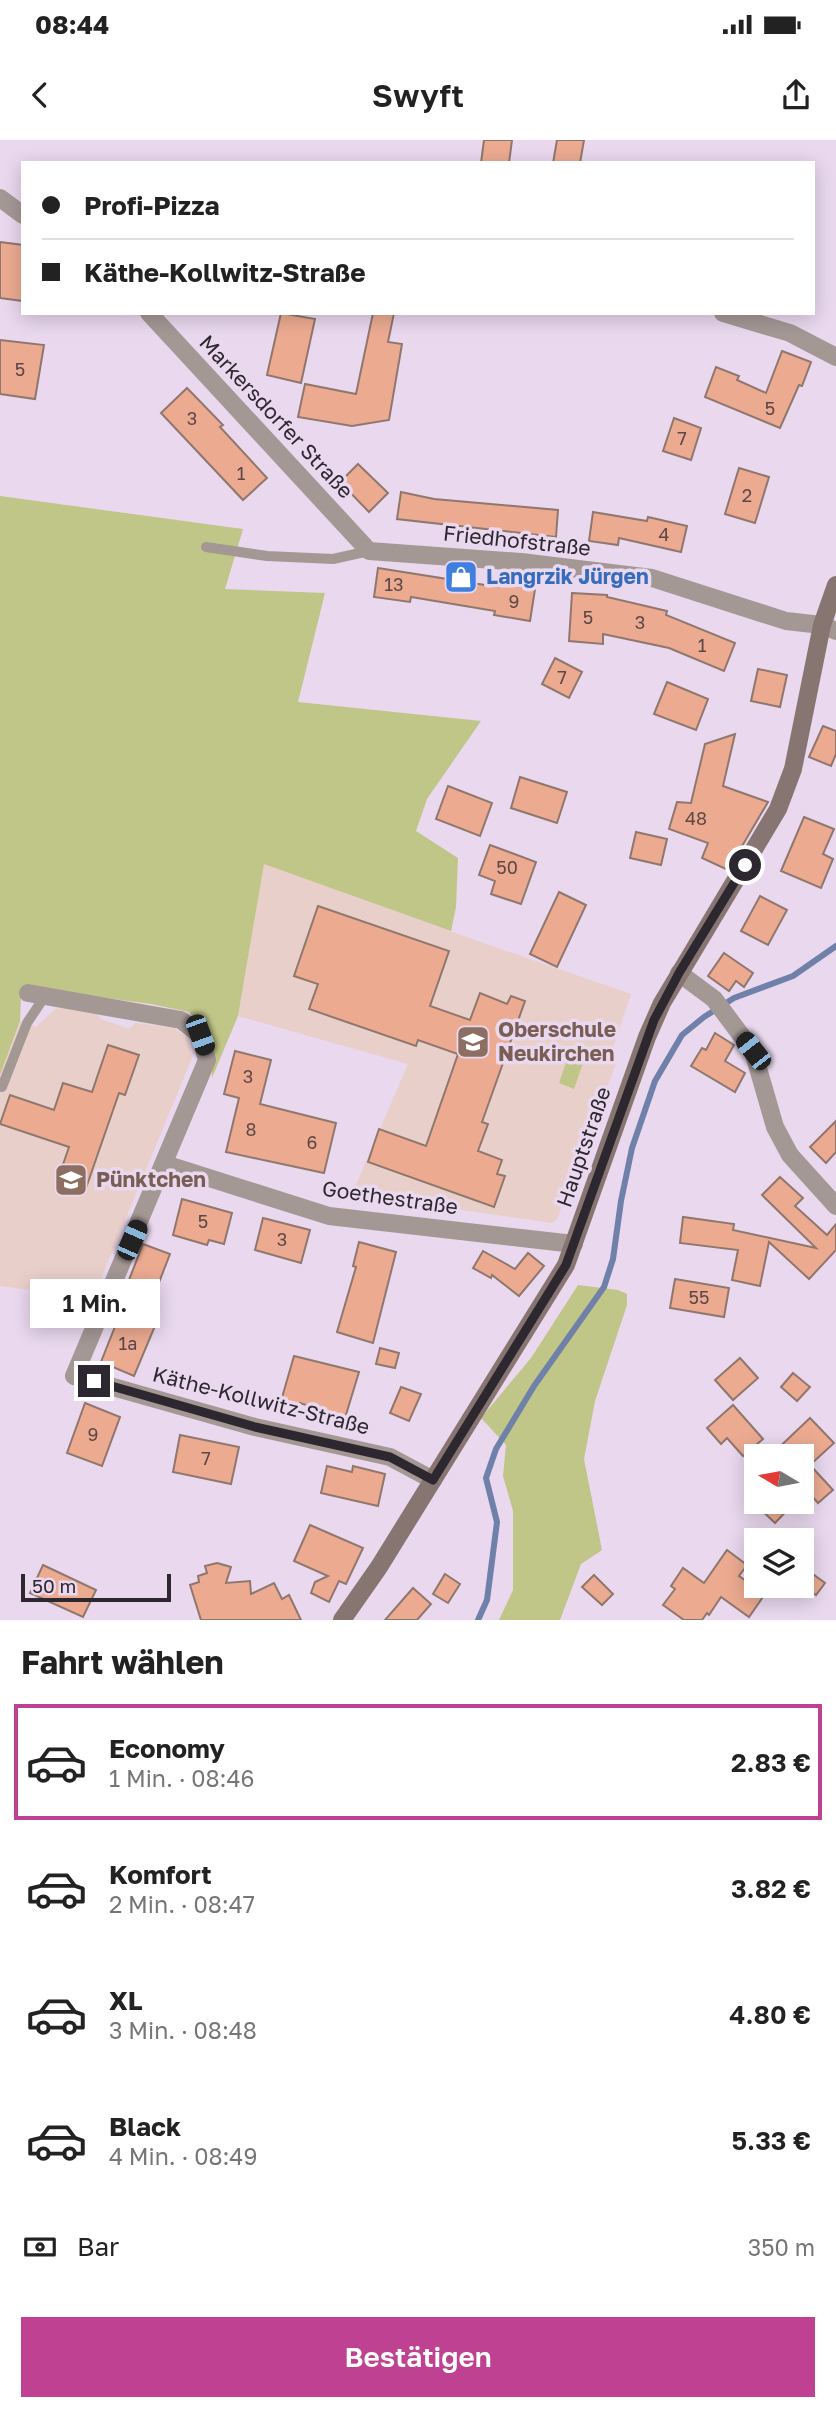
<!DOCTYPE html>
<html lang="de">
<meta charset="utf-8">
<style>
:root{--surface:#fff;--page:#f2f2f2;--text:#222;--muted:#767676;--line:#e0e0e0;--accent:#be4291}
body{margin:0;font-family:"Golos Text",sans-serif;background:var(--page);color:var(--text);height:100vh;display:flex;flex-direction:column;font-size:26px;white-space:nowrap}
*{box-sizing:border-box;margin:0}
p{font-size:23px;color:var(--muted)}
.icon{flex:none;width:38px;height:38px;fill:none;stroke:currentColor;stroke-width:2;stroke-linecap:round;stroke-linejoin:round}
.map{position:relative;height:1480px;overflow:hidden}
.details{display:flex;flex-direction:column;background:var(--surface);flex:1}
.details>*{flex:none}
.top-card{position:absolute;left:21px;top:21px;width:794px;height:154px;border-radius:0px;box-shadow:0 4px 18px #0003;display:grid;align-content:center;height:154px;padding:0 21px;background:var(--surface)}
.needle{width:46px;rotate:280deg}
.fabs{position:absolute;left:744px;top:1304px;display:grid;gap:14px}
.fabs a{display:grid;place-items:center;width:70px;height:70px;border-radius:0px;background:var(--surface);box-shadow:0 4px 18px #0003;font-size:35px}
.scale{position:absolute;left:21px;bottom:18px;width:150px;box-sizing:border-box;padding-left:7px;border:4px solid #2d272f;border-top:0;font-size:19px;line-height:24px;white-space:nowrap;color:#2d272f;-webkit-text-stroke:5px #e9d8ee;paint-order:stroke}
.end{position:absolute;width:32px;height:32px;margin:-16px;border:9px solid #2d272f;background:#fff;box-shadow:0 0 0 4px #fff}
.from{border-radius:50%}
.bubble{position:absolute;height:49px;border-radius:0px;background:var(--surface);box-shadow:0 4px 18px #0003;font-size:23px;font-weight:600;line-height:49px;text-align:center}
.car{position:absolute;width:21px;height:42px;margin:-21px -10px;border-radius:9px;box-shadow:0 0 5px 2px #0007;background:linear-gradient(#222 24%,#8ab4d8 0 40%,#222 0 76%,#8ab4d8 0 86%,#222 0)}
.top-card b{display:flex;align-items:center;gap:24px;height:66px;font-size:26px}
.top-card b+b{border-top:2px solid var(--line)}
.top-card i{width:18px;height:18px;background:var(--text)}
ul{padding:0;list-style:none}
li{display:flex;align-items:center;gap:21px;height:116px;margin:0 14px 10px;padding:0 7px;border:4px solid transparent;border-radius:0px}
li div{flex:1}
li b{display:block;font-size:26px}
li em{font-style:normal;font-weight:600}
li.selected{border-color:var(--accent)}
li>.icon{width:63px;height:63px;stroke-width:1.5}
h2{padding:0 21px;font-size:32px;line-height:84px}
.pay{display:flex;align-items:center;gap:18px;height:77px;padding:0 21px;font-size:26px}
.pay p{margin-inline-start:auto}
.button{display:flex;gap:14px;margin-top:auto;padding:14px 21px}
.button a{flex:1;height:80px;border-radius:0px;background:var(--accent);color:#fff;font-size:28px;font-weight:600;line-height:80px;text-align:center}
.status{display:flex;justify-content:space-between;align-items:center;height:49px;padding:0 35px;background:var(--surface);direction:ltr}
.status svg{height:19px;fill:currentColor}
header{display:flex;justify-content:space-between;align-items:center;height:91px;padding:0 21px;background:var(--surface);font-size:32px;font-weight:600}
.map>svg:first-child{display:block}
</style>
<div class="status"><b>08:44</b><svg viewBox="0 0 49 12"><path d="M0 12V9h3v3zM5 12V6h3v6zM10 12V3h3v9zM15 12V0h3v12zM26 1h20v11H26zM47 4h2v5h-2z"/></svg></div>
<header><svg class="icon" aria-label="back" viewBox="0 0 24 24"><path d="M15 5l-7 7 7 7"/></svg>Swyft<svg class="icon" aria-label="share" viewBox="0 0 24 24"><path d="M12 15V3M7 8l5-5 5 5M5 13v7h14v-7"/></svg></header>
<div class="map">
<svg width="836" height="1480" viewBox="0 0 836 1480">
<rect width="100%" height="100%" fill="#e9d8ee"/>
<g fill="#e9cfca">
<path d="M264,723L472,799L631,854L610,916L617,921L557,1079L552,1083L352,1054L408,924L238,876Z"/>
<path d="M71,866L95,871L101,879L129,889L135,883L174,888L188,898L192,918L93,1158L0,1146V935L20,881L36,887L55,869Z"/>
</g>
<g fill="#c0c687">
<path d="M0,356L243,389L225,449L325,453L298,562L481,581L427,659L416,691L458,718L456,767L451,791L264,724L238,876L212,938V908L204,886L189,872L151,864L68,853L21,858L20,881L0,935Z"/>
<path d="M570,912L585,917L574,949L559,943Z"/>
<path d="M578,1145L618,1150L627,1154V1165L595,1261L584,1319L602,1410L581,1424L560,1480H499L513,1450V1371L503,1336L506,1305L481,1278L531,1218Z"/>
</g>
<g fill="none" stroke-linecap="round" stroke-linejoin="round">
<path stroke="#6f81a9" stroke-width="6" d="M478,1480L487,1460L497,1382L486,1338L496,1309L534,1246L604,1147L613,1119L621,1061L632,1008L655,941L682,895L704,877L734,858L793,836L836,806"/>
</g>
<g fill="#ecab91" stroke="#90776e" stroke-width="2">
<path d="M484,0H512L509,23H481Z"/>
<path d="M557,0H584L580,23H553Z"/>
<path d="M0,102L23,105V161L0,158Z"/>
<path d="M281,173L315,179L301,243L267,235Z"/>
<path d="M373,173H394L388,202L402,204L389,280L352,286L298,277L305,244L356,254Z"/>
<path d="M0,200L44,205L35,259L0,254Z"/>
<path d="M782,211L811,222L802,246L799,245L780,288L705,257L716,227L739,236L737,240L766,253Z"/>
<path d="M187,248L223,285L220,287L267,338L243,360L161,273Z"/>
<path d="M674,278L701,288L691,320L663,311Z"/>
<path d="M358,324L388,353L369,372L340,342Z"/>
<path d="M739,328L769,337L755,383L725,374Z"/>
<path d="M401,352L434,359L558,370L556,397L397,379Z"/>
<path d="M593,372L647,381L648,377L687,386L681,412L619,398L618,405L589,401Z"/>
<path d="M378,428L498,447V444L535,449L530,481L494,475L495,471L411,457L410,462L374,457Z"/>
<path d="M572,453L607,455V457L667,471L666,475L735,503L724,531L669,508L603,494V504L569,501Z"/>
<path d="M555,518L582,532L569,558L542,544Z"/>
<path d="M758,529L787,535L780,567L751,561Z"/>
<path d="M667,542L708,559L696,590L654,574Z"/>
<path d="M823,586L836,591V614L831,626L809,617Z"/>
<path d="M735,594L723,646L768,662L728,730L702,718L708,703L669,689L677,662L691,663L705,604Z"/>
<path d="M520,637L567,652L557,683L511,668Z"/>
<path d="M448,646L492,663L480,696L436,679Z"/>
<path d="M804,677L834,689L823,714L833,719L821,748L781,731Z"/>
<path d="M636,692L667,699L661,725L630,718Z"/>
<path d="M490,705L536,722L521,764L491,754L495,741L479,735Z"/>
<path d="M559,752L586,765L557,827L530,814Z"/>
<path d="M760,756L787,770L768,805L741,791Z"/>
<path d="M318,766L449,811L430,866L470,880L480,853L507,864L511,856L525,861L482,982L488,984L478,1011L502,1020L497,1034L505,1036L494,1067L368,1022L379,989L426,1006L458,914L418,900L416,906L309,869L318,844L294,836Z"/>
<path d="M724,813L753,833L744,847L736,841L729,851L708,836Z"/>
<path d="M715,893L734,905L725,921L745,933L735,952L691,926L702,908L706,910Z"/>
<path d="M108,905L139,915L125,955L119,953L86,1048L58,1039L69,1007L0,984L10,955L54,970L63,943L92,952Z"/>
<path d="M235,911L271,920L260,964L336,983L324,1033L226,1012L239,958L224,954Z"/>
<path d="M836,981V1012L826,1023L810,1007Z"/>
<path d="M780,1037L803,1058L795,1066L827,1095L836,1084V1110L809,1139L769,1102L760,1146L732,1140L738,1110L680,1103L683,1077L734,1084L733,1090L816,1108L762,1055Z"/>
<path d="M182,1059L232,1073L224,1104L209,1100L207,1105L173,1095Z"/>
<path d="M263,1078L310,1090L301,1123L255,1110Z"/>
<path d="M359,1102L396,1112L373,1203L337,1192L356,1127L353,1126Z"/>
<path d="M143,1104L170,1114L144,1181L155,1186L134,1236L101,1222L131,1146L127,1145Z"/>
<path d="M483,1111L515,1129L528,1113L544,1126L519,1156L492,1135L491,1138L473,1128Z"/>
<path d="M675,1139L729,1148L724,1177L670,1168Z"/>
<path d="M380,1208L399,1213L395,1228L376,1224Z"/>
<path d="M294,1216L359,1232L345,1278L300,1263L299,1267L281,1261Z"/>
<path d="M740,1218L758,1238L733,1260L715,1240Z"/>
<path d="M793,1233L810,1247L797,1261L781,1247Z"/>
<path d="M401,1247L421,1254L409,1281L390,1273Z"/>
<path d="M85,1263L120,1277L102,1326L67,1313Z"/>
<path d="M733,1265L763,1299L743,1316L727,1298L721,1304L707,1288Z"/>
<path d="M810,1278L834,1303L810,1325L833,1350L818,1363L802,1345V1316H770Z"/>
<path d="M180,1295L239,1307L231,1344L173,1332Z"/>
<path d="M327,1326L352,1332L353,1326L385,1334L378,1366L321,1353Z"/>
<path d="M753,1362H795L775,1383Z"/>
<path d="M310,1385L363,1408L346,1444L339,1441L329,1462L311,1453L315,1442L328,1436L294,1421Z"/>
<path d="M727,1410L747,1425L739,1436L765,1454L749,1477L721,1457L709,1475L707,1473L702,1480H684L663,1465L675,1449L671,1446L683,1428L704,1443Z"/>
<path d="M217,1423L231,1427L226,1443L250,1441L251,1454L274,1443L282,1459L289,1455L301,1480H201L190,1445L199,1442L198,1436L207,1433L205,1426Z"/>
<path d="M43,1425L96,1450L83,1477L30,1453Z"/>
<path d="M802,1426L825,1443L816,1455L802,1445Z"/>
<path d="M445,1434L460,1444L448,1463L433,1454Z"/>
<path d="M594,1435L613,1454L602,1465L582,1447Z"/>
<path d="M413,1448L431,1464L417,1480H385Z"/>
</g>
<g fill="none" stroke-linecap="round" stroke-linejoin="round">
<g stroke="#a49895" stroke-width="10">
<path d="M206,407L267,416L333,419L369,411"/>
<path d="M2,947L27,883L45,856"/>
</g>
<g stroke="#a49895" stroke-width="18">
<path d="M0,58L23,75"/>
<path d="M149,173L369,411L521,422L652,438L786,481L822,485L836,491"/>
<path d="M723,173L790,193L836,217"/>
<path d="M679,833L714,859L753,911L775,987L790,1015L836,1066"/>
<path d="M28,853L181,880L200,895L207,920L74,1236L255,1287L390,1317L433,1340"/>
<path d="M165,1024L329,1076L574,1104"/>
</g>
<path stroke="#877571" stroke-width="18" d="M342,1480L379,1427L566,1125L647,897L662,863L778,669L793,629L822,485L836,445"/>
</g>
<g fill="none" stroke-linecap="round" stroke-linejoin="round">
<path stroke="#2d272f" stroke-width="9" d="M94,1241L255,1287L390,1317L433,1340L566,1125L654,880L679,833L745,725"/>
</g>
<defs>
<symbol id="shop-square" viewBox="-11 -11 22 22"><rect x="-9" y="-9" width="18" height="18" rx="4" fill="#3f7fe0" stroke="#e9d8ee"/><path d="M-5-2.5h2.3a2.7 3.5 0 0 1 5.4 0H5L5.5 6h-11ZM-1.5-2.5h3a1.5 2.3 0 0 0-3 0Z" fill="#fff"/></symbol>
<symbol id="school-square" viewBox="-11 -11 22 22"><rect x="-9" y="-9" width="18" height="18" rx="4" fill="#8d6e63" stroke="#e9d8ee"/><path d="M0-5L7-2L0 1L-7-2ZM-4 1L0 2.5L4 1V4Q0 6-4 4Z" fill="#fff"/></symbol>
</defs>
<g fill-rule="evenodd">
<use href="#shop-square" x="442" y="418" width="38" height="38"/>
<use href="#school-square" x="454" y="883" width="38" height="38"/>
<use href="#school-square" x="52" y="1021" width="38" height="38"/>
</g>
<g text-anchor="middle" stroke-width="7" stroke-linejoin="round" paint-order="stroke">
<g font-size="18" fill="#5d4848">
<text x="20" y="236">5</text>
<text x="770" y="275">5</text>
<text x="192" y="285">3</text>
<text x="682" y="305">7</text>
<text x="241" y="340">1</text>
<text x="747" y="362">2</text>
<text x="664" y="401">4</text>
<text x="394" y="451">13</text>
<text x="514" y="468">9</text>
<text x="588" y="484">5</text>
<text x="640" y="489">3</text>
<text x="702" y="512">1</text>
<text x="562" y="544">7</text>
<text x="696" y="685">48</text>
<text x="507" y="734">50</text>
<text x="248" y="943">3</text>
<text x="251" y="996">8</text>
<text x="312" y="1009">6</text>
<text x="203" y="1088">5</text>
<text x="282" y="1106">3</text>
<text x="699" y="1164">55</text>
<text x="128" y="1210">1a</text>
<text x="93" y="1301">9</text>
<text x="206" y="1325">7</text>
</g>
<g font-size="21" fill="#2d272f" stroke="#e9d8ee">
<text transform="translate(276 277) rotate(47)" y="7">Markersdorfer Straße</text>
<text transform="translate(517 401) rotate(6)" y="7">Friedhofstraße</text>
<text transform="translate(584 1007) rotate(-71)" y="7">Hauptstraße</text>
<text transform="translate(390 1058) rotate(8)" y="7">Goethestraße</text>
<text transform="translate(261 1261) rotate(14)" y="7">Käthe-Kollwitz-Straße</text>
</g>
<g font-size="21" font-weight="bold" fill="#366cbe" stroke="#e9d8ee" text-anchor="start">
<text x="486" y="444">Langrzik Jürgen</text>
</g>
<g font-size="21" font-weight="bold" fill="#785e54" stroke="#e9d8ee" text-anchor="start">
<text x="498" y="897">Oberschule<tspan x="498" dy="24">Neukirchen</tspan></text>
<text x="96" y="1047">Pünktchen</text>
</g>
</g>
</svg>
<div class="fabs">
<a><svg class="needle" viewBox="-14 -14 28 28"><path d="M0-13l5 13h-10z" fill="#e53935"/><path d="M0 13l5-13h-10z" fill="#767676"/></svg></a>
<a><svg class="icon" aria-label="layers" viewBox="0 0 24 24"><path d="M12 4l9 5-9 5-9-5zM3 14l9 5 9-5"/></svg></a>
</div>
<div class="scale">50 m</div>
<i class="end from" style="left:745px;top:725px"></i>
<i class="end" style="left:94px;top:1241px"></i>
<div class="bubble" style="left:30px;top:1139px;width:130px">1 Min.</div>
<i class="car" style="left:200px;top:895px;rotate:160deg"></i>
<i class="car" style="left:753px;top:911px;rotate:322deg"></i>
<i class="car" style="left:132px;top:1100px;rotate:24deg"></i>
<div class="top-card">
<b><i class="from"></i>Profi-Pizza</b>
<b><i></i>Käthe-Kollwitz-Straße</b>
</div>
</div>
<section class="details">
<h2>Fahrt wählen</h2>
<ul>
<li class="selected"><svg class="icon" aria-label="car" viewBox="0 0 24 24"><path d="M5 17H2v-5l4-1 3-4h7l3 4 3 1v5h-3M9 17h6M6 11h13"/><circle cx="7" cy="17" r="2"/><circle cx="17" cy="17" r="2"/></svg><div><b>Economy</b><p>1 Min. · 08:46</p></div><em>2.83 €</em></li>
<li><svg class="icon" aria-label="car" viewBox="0 0 24 24"><path d="M5 17H2v-5l4-1 3-4h7l3 4 3 1v5h-3M9 17h6M6 11h13"/><circle cx="7" cy="17" r="2"/><circle cx="17" cy="17" r="2"/></svg><div><b>Komfort</b><p>2 Min. · 08:47</p></div><em>3.82 €</em></li>
<li><svg class="icon" aria-label="car" viewBox="0 0 24 24"><path d="M5 17H2v-5l4-1 3-4h7l3 4 3 1v5h-3M9 17h6M6 11h13"/><circle cx="7" cy="17" r="2"/><circle cx="17" cy="17" r="2"/></svg><div><b>XL</b><p>3 Min. · 08:48</p></div><em>4.80 €</em></li>
<li><svg class="icon" aria-label="car" viewBox="0 0 24 24"><path d="M5 17H2v-5l4-1 3-4h7l3 4 3 1v5h-3M9 17h6M6 11h13"/><circle cx="7" cy="17" r="2"/><circle cx="17" cy="17" r="2"/></svg><div><b>Black</b><p>4 Min. · 08:49</p></div><em>5.33 €</em></li>
</ul>
<div class="pay"><svg class="icon" aria-label="cash" viewBox="0 0 24 24"><path d="M3 7h18v10H3z"/><circle cx="12" cy="12" r="2"/></svg>Bar<p>350 m</p></div>
<div class="button"><a>Bestätigen</a></div>
</section>
